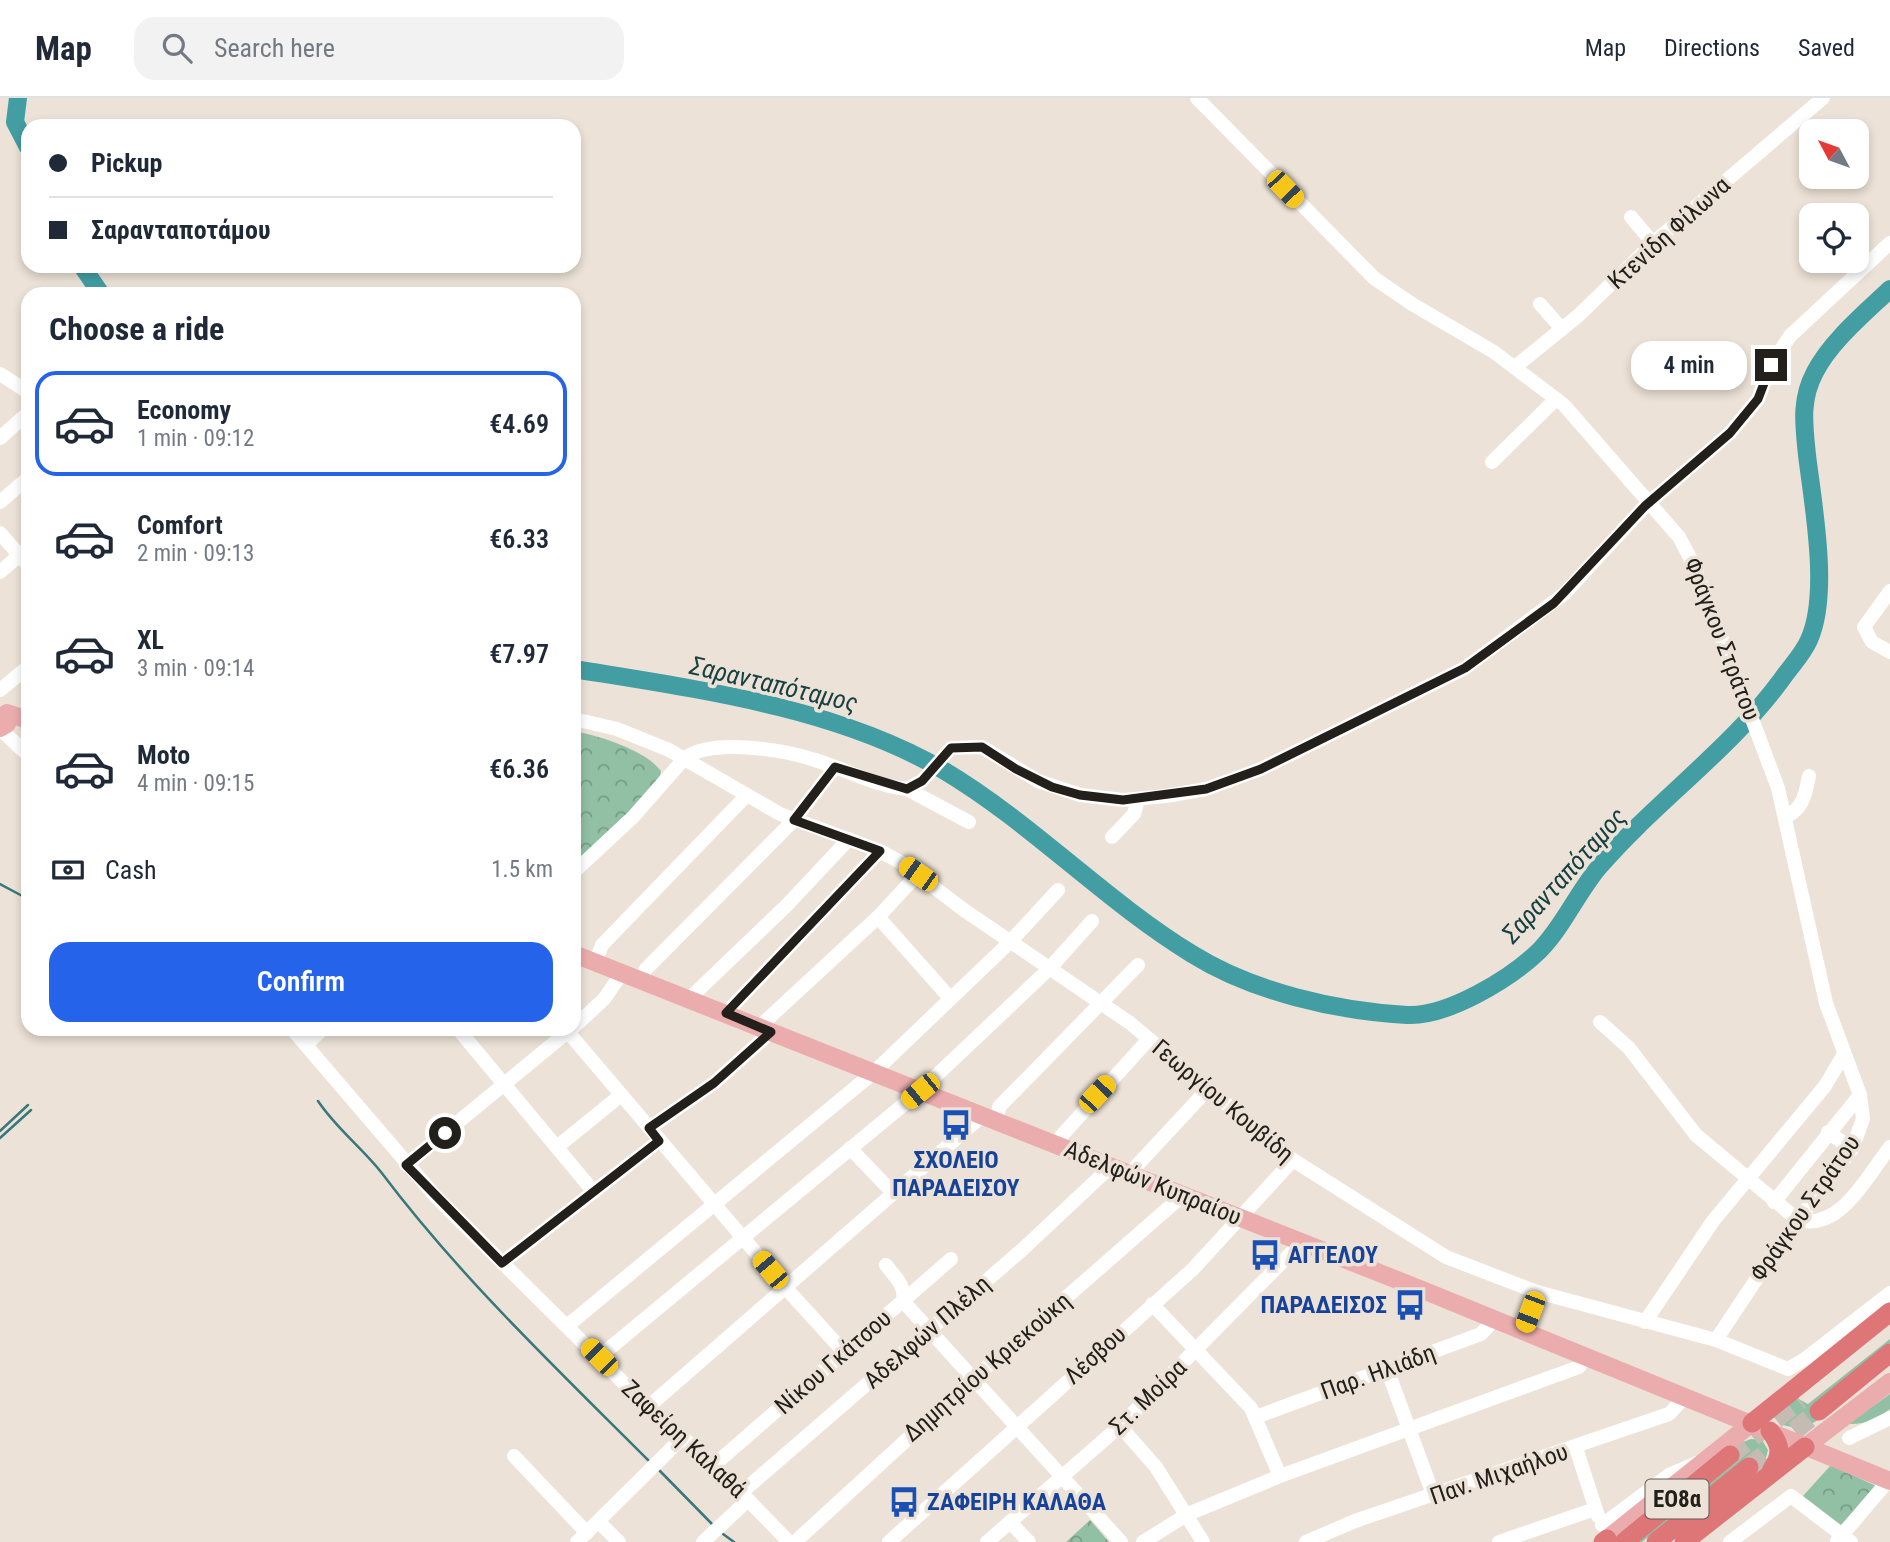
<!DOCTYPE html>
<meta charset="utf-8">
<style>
:root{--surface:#fff;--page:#f2f2f3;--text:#1f2937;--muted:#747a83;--line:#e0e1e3;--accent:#2563eb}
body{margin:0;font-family:"Roboto Condensed",sans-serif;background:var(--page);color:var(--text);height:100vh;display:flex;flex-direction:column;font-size:26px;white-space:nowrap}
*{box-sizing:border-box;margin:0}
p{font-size:23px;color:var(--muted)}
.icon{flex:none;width:38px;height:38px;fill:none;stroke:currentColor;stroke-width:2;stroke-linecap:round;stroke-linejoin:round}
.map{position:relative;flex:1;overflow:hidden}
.panel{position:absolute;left:21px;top:189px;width:560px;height:749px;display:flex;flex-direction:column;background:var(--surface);border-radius:21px;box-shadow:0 4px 10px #0003}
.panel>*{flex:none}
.guide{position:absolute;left:21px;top:21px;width:560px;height:154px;border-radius:21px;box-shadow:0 4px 10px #0003;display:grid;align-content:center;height:154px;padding:0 28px;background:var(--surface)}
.needle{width:46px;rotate:311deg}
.buttons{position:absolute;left:1799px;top:21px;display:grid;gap:14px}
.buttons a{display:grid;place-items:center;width:70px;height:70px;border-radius:14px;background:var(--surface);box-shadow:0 4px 10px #0003;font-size:35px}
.end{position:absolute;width:32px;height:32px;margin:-16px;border:9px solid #23201c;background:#fff;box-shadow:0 0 0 4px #fff}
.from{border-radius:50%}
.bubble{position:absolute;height:49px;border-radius:21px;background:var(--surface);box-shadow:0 4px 10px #0003;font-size:23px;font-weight:600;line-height:49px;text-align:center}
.car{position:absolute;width:21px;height:42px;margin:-21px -10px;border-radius:9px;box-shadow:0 0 5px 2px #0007;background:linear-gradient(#f5c518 24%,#345 0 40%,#f5c518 0 76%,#345 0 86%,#f5c518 0)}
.guide b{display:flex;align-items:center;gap:24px;height:66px;font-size:26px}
.guide b+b{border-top:2px solid var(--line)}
.guide i{width:18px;height:18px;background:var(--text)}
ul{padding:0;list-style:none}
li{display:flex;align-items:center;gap:21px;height:105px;margin:0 14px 10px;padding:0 14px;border:4px solid transparent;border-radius:21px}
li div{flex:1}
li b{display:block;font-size:26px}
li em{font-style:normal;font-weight:600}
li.on{border-color:var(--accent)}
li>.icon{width:63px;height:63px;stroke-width:1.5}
h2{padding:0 28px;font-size:32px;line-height:84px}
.pay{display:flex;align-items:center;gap:18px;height:77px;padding:0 28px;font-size:26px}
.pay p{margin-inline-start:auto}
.action{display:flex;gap:14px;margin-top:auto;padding:14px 28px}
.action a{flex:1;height:80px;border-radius:21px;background:var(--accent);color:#fff;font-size:28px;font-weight:600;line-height:80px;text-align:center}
header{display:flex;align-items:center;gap:42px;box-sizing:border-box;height:98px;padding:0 35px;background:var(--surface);border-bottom:2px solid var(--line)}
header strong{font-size:33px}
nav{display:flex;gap:38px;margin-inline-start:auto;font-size:24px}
.search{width:490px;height:63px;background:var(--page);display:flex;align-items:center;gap:18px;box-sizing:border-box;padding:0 24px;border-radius:21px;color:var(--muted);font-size:26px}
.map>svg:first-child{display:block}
</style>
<header>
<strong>Map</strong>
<div class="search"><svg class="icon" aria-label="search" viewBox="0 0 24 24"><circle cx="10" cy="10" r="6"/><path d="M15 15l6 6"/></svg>Search here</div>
<nav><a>Map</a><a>Directions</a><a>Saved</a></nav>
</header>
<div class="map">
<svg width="1890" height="1444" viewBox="0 0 1890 1444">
<defs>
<pattern id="park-crowns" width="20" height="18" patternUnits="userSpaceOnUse" patternTransform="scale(1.75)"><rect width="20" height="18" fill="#92c0a5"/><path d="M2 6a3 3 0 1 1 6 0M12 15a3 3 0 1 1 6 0" fill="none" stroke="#779c86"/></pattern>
</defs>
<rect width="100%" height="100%" fill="#ece2d7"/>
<g fill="#92c0a5">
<path d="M1890,1241V1245L1811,1308L1827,1318L1800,1331L1783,1327L1780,1312L1791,1297L1808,1306Z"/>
<path d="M1890,1296V1311C1877,1321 1864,1327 1848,1326Z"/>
<path d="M1751,1341L1762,1342L1768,1352L1764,1367L1758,1374L1741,1364L1642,1444H1637L1738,1363L1722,1352Z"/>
</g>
<g fill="url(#park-crowns)">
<path d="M574,633C600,638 645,652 661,673L659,685L585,758L574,757Z"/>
<path d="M1831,1367L1876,1388L1841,1427L1803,1398Z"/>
<path d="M1090,1422L1109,1444H1066Z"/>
</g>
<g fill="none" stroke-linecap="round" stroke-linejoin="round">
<g stroke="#39787a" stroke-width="2.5">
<path d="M0,786L28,801"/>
<path d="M318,1003C336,1030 361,1049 381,1074C460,1179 555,1269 648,1362"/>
<path d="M0,1033L28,1007"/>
<path d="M0,1040L31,1012"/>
<path d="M659,1372L712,1426"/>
<path d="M723,1436L734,1444"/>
</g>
<g stroke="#429ea3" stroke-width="18">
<path d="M18,0L15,24L28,49"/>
<path d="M82,168L101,196"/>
<path d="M574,571C696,591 835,609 943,672C1032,725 1104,802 1192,856C1253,894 1336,913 1407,917C1447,919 1510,881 1539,853C1563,829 1577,795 1599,769C1656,703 1730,652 1782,581C1791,568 1803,556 1809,542C1830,496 1813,407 1807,357C1804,327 1800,302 1815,274C1831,243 1865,215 1890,191"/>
</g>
<g stroke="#c4bbb2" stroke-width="19" stroke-dasharray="19 10" stroke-linecap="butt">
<path d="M1730,1357L1800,1302"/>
<path d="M1749,1369L1819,1313"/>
</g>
<g stroke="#fff" stroke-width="14">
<path d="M1197,0L1374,180L1412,206L1494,254L1564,307L1679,439L1694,467L1778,690L1826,905L1860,997L1863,1021L1852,1051L1777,1150L1716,1242"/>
<path d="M1631,119L1653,145"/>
<path d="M1540,206L1562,231"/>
<path d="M1515,269L1579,217L1653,145L1823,0"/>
<path d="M0,276L28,294"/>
<path d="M0,340L28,315"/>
<path d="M1492,364L1556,301"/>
<path d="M0,404L28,380"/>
<path d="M0,435L28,467"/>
<path d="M0,474L28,450"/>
<path d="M1890,493L1864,529L1872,544L1890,554"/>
<path d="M0,592L28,569"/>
<path d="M574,621L617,631L669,652L780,716L880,753L902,765L964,812L1130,925L1293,1062L1446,1159L1537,1194L1716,1242L1788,1271L1805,1261L1890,1195"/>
<path d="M0,631L28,657"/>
<path d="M907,691L969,724"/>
<path d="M1786,719C1804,709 1805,697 1809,678"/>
<path d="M1112,739L1134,716L1138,702"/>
<path d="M574,774L633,719L684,661C710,639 784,652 815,662C845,671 875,688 907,691L922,683L951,650L982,649L1038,683L1080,697L1123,702L1166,698L1206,691L1261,671L1465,570L1564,496L1645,408L1730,335L1758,301L1771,267L1790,238L1890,145"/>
<path d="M878,819L950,900"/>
<path d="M595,865L602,847L746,698"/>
<path d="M640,882L646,871L794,722L835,669"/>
<path d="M689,901L787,807L849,741"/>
<path d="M726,915L880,753"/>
<path d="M1600,924L1629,950L1696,1037L1798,1122C1841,1133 1867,1078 1890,1049"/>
<path d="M574,929L604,901L622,875"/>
<path d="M759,929L878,819L918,776"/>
<path d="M292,931L436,1099L648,1309L714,1367L789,1444"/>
<path d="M458,931L594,1094"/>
<path d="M568,934L784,1188L844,1254"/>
<path d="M306,947L323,931"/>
<path d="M997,1023L999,1009L1138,867"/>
<path d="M649,1030L714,985L771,934"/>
<path d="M1828,1034L1852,1051"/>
<path d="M1055,1045L1149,941"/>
<path d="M557,1049L621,997"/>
<path d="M850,1050L893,1095"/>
<path d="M406,1067L571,931"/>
<path d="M1128,1077L1207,992"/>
<path d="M1774,1104L1860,997"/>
<path d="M502,1165L659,1043"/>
<path d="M886,1167C895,1179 906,1188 903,1203L1121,1444"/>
<path d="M1152,1206L1251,1310L1280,1378"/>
<path d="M1645,1224L1713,1123L1825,988L1844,956"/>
<path d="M567,1228L873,975L1010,844L1058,792"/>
<path d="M1522,1233L1537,1194"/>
<path d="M599,1259L920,993L1049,871L1092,823"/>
<path d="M1387,1271L1434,1399"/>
<path d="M648,1309L982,1018"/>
<path d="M1256,1319L1481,1236L1494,1222"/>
<path d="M1120,1328L1156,1369L1203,1444"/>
<path d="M1849,1340L1890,1320"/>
<path d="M1576,1350L1598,1418"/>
<path d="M514,1358L587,1435"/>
<path d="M714,1367L951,1161"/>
<path d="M741,1395L1023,1151L1104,1075L1107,1068"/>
<path d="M599,1424L619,1444"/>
<path d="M1010,1424L1029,1444"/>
<path d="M1602,1427L1669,1377L1697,1365"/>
<path d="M1837,1443L1888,1383"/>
<path d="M577,1444L683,1339"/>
<path d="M703,1444L748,1402"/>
<path d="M795,1444L973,1281L1182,1098"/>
<path d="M889,1444L1193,1171L1293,1062"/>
<path d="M987,1444L1120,1328L1301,1145"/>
<path d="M1143,1444L1188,1416L1280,1378L1568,1273L1579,1269L1585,1259"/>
<path d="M1306,1444L1355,1423L1669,1316L1685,1299"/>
<path d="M1499,1444L1595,1411"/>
<path d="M1730,1444L1791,1398L1851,1444"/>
</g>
<g stroke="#ebacad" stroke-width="18">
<path d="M7,615L28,622"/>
<path d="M0,630L7,626"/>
<path d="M574,856L1430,1195L1890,1383"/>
<path d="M1805,1349L1890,1284"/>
<path d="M1607,1441L1752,1325"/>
</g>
<g stroke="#de7576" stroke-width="19">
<path d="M1819,1313L1890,1255"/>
<path d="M1752,1325L1890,1214"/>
<path d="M1770,1333C1781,1347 1782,1357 1772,1371"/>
<path d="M1603,1444L1607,1441"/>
<path d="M1624,1444L1730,1357"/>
<path d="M1656,1444L1749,1369"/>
<path d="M1684,1444L1805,1349"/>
</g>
</g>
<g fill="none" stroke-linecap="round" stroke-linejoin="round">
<path stroke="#23201c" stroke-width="9" d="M445,1035L406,1067L502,1165L659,1043L649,1030L714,985L771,934L726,915L880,753L794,722L835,669L907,691L922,683L951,650L982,649L1016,671L1052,689L1080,697L1123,702L1206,691L1261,671L1465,570L1554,505L1645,408L1730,335L1758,301L1771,267"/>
</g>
<defs>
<symbol id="bus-bare" viewBox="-9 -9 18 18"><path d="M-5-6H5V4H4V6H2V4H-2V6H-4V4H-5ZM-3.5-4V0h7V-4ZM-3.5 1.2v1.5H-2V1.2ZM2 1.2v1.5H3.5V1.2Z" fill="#1a4fb4" stroke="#ece2d7" stroke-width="2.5" paint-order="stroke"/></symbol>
</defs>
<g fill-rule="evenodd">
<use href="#bus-bare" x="934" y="1005" width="44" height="44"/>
<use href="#bus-bare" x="1243" y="1135" width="44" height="44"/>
<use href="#bus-bare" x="1388" y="1185" width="44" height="44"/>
<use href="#bus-bare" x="882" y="1382" width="44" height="44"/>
</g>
<g text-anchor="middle" stroke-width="7" stroke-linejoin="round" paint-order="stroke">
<rect fill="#ece2d7" stroke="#5f5a54" stroke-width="2" x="1645.5" y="1381.5" width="63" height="39" rx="5"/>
<g font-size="23" font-weight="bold" fill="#23201c">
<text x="1677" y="1409">ΕΟ8α</text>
</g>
<g font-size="24" fill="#23201c" stroke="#ece2d7">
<text transform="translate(1669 135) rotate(-42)" y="8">Κτενίδη Φίλωνα</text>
<text transform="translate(1722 541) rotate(69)" y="8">Φράγκου Στράτου</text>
<text transform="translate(1223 1003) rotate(40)" y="8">Γεωργίου Κουβίδη</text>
<text transform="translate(1153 1085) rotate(22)" y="8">Αδελφών Κυπραίου</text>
<text transform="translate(1805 1110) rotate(-55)" y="8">Φράγκου Στράτου</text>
<text transform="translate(927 1234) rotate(-41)" y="8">Αδελφών Πλέλη</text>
<text transform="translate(1095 1257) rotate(-42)" y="8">Λέσβου</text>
<text transform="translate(833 1264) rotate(-41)" y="8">Νίκου Γκάτσου</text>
<text transform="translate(987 1269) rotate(-41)" y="8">Δημητρίου Κριεκούκη</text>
<text transform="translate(1378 1274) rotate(-20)" y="8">Παρ. Ηλιάδη</text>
<text transform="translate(1148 1299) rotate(-44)" y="8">Στ. Μοίρα</text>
<text transform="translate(684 1341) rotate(43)" y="8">Ζαφείρη Καλαθά</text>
<text transform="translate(1499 1376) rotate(-19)" y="8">Παν. Μιχαήλου</text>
</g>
<g font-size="24" font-weight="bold" fill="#164399" stroke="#ece2d7" text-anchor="start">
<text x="956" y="1070" text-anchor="middle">ΣΧΟΛΕΙΟ<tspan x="956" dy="28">ΠΑΡΑΔΕΙΣΟΥ</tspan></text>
<text x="1288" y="1165">ΑΓΓΕΛΟΥ</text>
<text x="1387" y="1215" text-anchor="end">ΠΑΡΑΔΕΙΣΟΣ</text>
<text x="927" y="1412">ΖΑΦΕΙΡΗ ΚΑΛΑΘΑ</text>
</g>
<g font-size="26" font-style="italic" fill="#164042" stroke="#ece2d7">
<text transform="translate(774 586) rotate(13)" y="9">Σαρανταπόταμος</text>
<text transform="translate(1564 777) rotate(-48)" y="9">Σαρανταπόταμος</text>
</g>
</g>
</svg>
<div class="buttons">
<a><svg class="needle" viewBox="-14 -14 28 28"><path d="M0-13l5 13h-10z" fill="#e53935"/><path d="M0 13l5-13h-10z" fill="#747a83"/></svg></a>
<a><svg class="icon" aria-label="locate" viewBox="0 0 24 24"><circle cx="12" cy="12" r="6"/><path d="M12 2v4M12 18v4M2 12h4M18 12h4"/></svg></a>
</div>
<i class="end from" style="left:445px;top:1035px"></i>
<i class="end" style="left:1771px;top:267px"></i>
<div class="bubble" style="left:1631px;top:243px;width:116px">4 min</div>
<i class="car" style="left:1285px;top:91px;rotate:136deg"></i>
<i class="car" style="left:918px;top:776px;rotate:305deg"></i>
<i class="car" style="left:920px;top:993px;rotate:231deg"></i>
<i class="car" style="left:1097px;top:996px;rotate:43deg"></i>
<i class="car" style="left:770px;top:1172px;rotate:320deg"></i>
<i class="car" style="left:1530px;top:1214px;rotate:201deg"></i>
<i class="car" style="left:599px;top:1259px;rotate:315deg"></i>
<div class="guide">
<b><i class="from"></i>Pickup</b>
<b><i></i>Σαρανταποτάμου</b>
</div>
<section class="panel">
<h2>Choose a ride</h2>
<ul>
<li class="on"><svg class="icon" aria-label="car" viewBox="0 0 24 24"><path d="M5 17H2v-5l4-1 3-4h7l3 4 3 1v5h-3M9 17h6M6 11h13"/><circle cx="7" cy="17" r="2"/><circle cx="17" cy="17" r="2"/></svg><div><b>Economy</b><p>1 min · 09:12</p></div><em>€4.69</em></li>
<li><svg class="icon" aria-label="car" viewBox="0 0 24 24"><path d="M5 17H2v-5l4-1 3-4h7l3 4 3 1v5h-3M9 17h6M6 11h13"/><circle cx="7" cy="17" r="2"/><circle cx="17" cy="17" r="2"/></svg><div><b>Comfort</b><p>2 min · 09:13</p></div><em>€6.33</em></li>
<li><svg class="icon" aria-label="car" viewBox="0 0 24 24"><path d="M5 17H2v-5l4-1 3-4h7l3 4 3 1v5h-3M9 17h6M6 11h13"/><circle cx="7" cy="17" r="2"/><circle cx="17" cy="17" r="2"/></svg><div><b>XL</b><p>3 min · 09:14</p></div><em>€7.97</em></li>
<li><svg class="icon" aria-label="car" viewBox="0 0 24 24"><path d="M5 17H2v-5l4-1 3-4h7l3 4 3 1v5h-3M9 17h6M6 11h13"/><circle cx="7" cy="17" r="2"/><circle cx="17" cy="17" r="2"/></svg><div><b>Moto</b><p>4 min · 09:15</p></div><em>€6.36</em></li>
</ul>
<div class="pay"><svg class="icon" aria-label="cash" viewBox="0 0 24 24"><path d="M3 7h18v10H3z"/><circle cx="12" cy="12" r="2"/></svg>Cash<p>1.5 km</p></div>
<div class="action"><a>Confirm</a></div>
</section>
</div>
